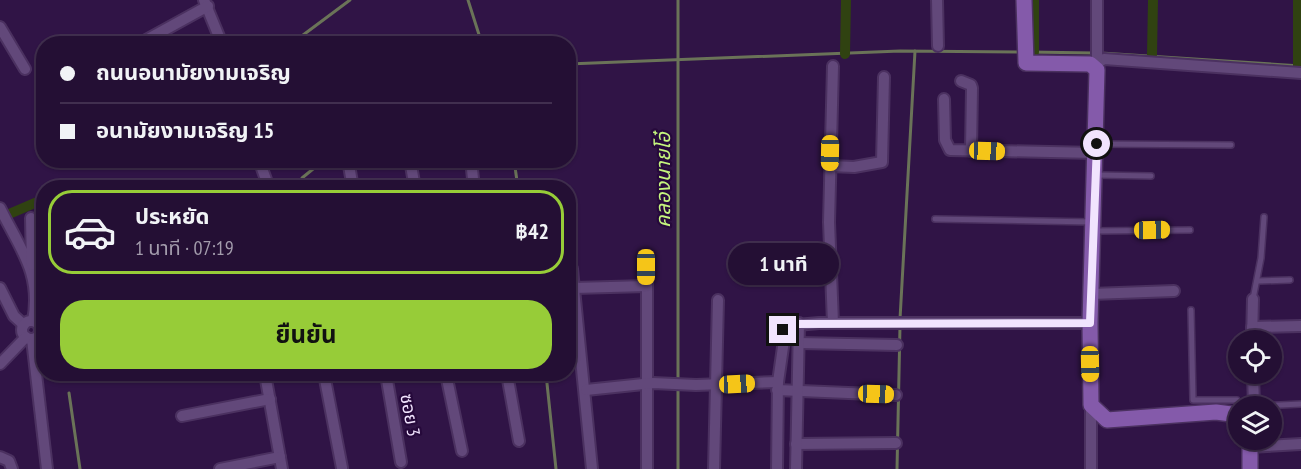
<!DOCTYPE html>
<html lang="th">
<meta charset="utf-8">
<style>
:root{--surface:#240f34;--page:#2c183c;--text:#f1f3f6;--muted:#a39cac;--line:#412f4f;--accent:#97cc38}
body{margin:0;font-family:"PT Sans Narrow","Noto Sans Thai",sans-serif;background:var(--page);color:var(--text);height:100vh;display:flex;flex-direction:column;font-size:22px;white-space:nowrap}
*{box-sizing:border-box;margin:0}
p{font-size:20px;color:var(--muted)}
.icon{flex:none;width:33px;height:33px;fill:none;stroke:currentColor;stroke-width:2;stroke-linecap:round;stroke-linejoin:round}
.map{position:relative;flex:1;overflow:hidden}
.panel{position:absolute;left:36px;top:180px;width:540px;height:201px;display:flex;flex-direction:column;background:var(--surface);border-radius:24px;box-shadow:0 2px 4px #0004,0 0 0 2px var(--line)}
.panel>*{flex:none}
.hud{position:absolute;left:36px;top:36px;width:540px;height:132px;border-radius:24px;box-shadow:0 2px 4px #0004,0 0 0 2px var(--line);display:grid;align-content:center;height:132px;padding:0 24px;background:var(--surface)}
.controls{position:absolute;left:1228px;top:330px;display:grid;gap:12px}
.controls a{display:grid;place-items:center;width:54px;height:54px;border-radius:50%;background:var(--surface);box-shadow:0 2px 4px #0004,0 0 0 2px var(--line);font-size:30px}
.end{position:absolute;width:27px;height:27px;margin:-14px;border:8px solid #f1e4fe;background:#111;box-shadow:0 0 0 3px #111}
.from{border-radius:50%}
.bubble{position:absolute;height:42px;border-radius:21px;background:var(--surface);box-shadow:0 2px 4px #0004,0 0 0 2px var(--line);font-size:20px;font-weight:700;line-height:42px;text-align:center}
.car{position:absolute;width:18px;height:36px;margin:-18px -9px;border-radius:8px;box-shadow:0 0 4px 2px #0007;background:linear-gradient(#f5c518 24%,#345 0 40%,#f5c518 0 76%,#345 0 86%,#f5c518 0)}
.hud b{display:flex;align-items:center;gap:21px;height:57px;font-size:22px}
.hud b+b{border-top:2px solid var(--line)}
.hud i{width:15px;height:15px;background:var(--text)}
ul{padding:10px 0 0;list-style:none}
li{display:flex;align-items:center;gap:18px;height:84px;margin:0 12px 9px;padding:0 12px;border:3px solid transparent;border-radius:24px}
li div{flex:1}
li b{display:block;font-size:22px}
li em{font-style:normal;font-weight:700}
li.current{border-color:var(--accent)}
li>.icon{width:54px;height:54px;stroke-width:1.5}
.button{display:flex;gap:12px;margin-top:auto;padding:12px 24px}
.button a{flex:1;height:69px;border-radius:24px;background:var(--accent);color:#111;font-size:24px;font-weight:700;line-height:69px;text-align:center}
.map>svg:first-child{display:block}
</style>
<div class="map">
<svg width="1301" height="469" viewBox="0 0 1301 469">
<rect width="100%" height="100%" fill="#301446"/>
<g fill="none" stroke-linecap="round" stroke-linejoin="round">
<g stroke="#6a7358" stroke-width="3">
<path d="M468,0L482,44"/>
<path d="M291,44L350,0"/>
<path d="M475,44L481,39"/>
<path d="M1029,52L1094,53"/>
<path d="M1101,53L1301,66"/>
<path d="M568,64L900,51L1019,52"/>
<path d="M514,160L518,188"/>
<path d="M302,178L324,160"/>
<path d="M900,319L915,51"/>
<path d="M546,374L556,469"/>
<path d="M69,393L80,469"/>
<path d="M678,469V0"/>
<path d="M897,469L900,326"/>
</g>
<g stroke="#304211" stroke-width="10">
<path d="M1034,0V52"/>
<path d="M1298,0V66"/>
<path d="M845,54L846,0"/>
<path d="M1152,55L1153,0"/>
<path d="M0,218L44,199"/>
</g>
<defs>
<g id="lane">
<path d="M1097,144L1231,145"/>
<path d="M1096,175L1151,176"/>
<path d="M935,219L1092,222"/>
<path d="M1095,231L1190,230"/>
<path d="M1258,281L1290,280"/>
<path d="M1253,299L1261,258L1264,217"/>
<path d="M1191,310L1193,400H1237L1240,406"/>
<path d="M1261,406L1301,404"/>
</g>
<g id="street">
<path d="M204,0L222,44"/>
<path d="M937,0L938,46"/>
<path d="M0,27L25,69"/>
<path d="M139,44L208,6"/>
<path d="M833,66L829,222L833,323"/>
<path d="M1094,66L1104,59L1301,73"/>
<path d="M1094,66L1097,58V0"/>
<path d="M961,81L971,85L972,88L971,151"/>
<path d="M944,99L945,140L950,150L1096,153"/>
<path d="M259,160L269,188"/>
<path d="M348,160L353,188"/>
<path d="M410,160L415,188"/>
<path d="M471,160L474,188"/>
<path d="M830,166L854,167L882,162L884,77"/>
<path d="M0,208C20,249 42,273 33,321"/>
<path d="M31,218L32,265"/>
<path d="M647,267V469"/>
<path d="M572,269L592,469"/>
<path d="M0,288L14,316L24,325"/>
<path d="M574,288L647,286"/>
<path d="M1091,294L1174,291"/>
<circle cx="31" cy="330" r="9"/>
<path d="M1252,327L1301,326"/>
<path d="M32,339L47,469"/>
<path d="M1252,340L1253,299"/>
<path d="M799,343L897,345"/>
<path d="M0,364L26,337"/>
<path d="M265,374L282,469"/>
<path d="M324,374L342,468"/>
<path d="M386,374L401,462"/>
<path d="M446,374L462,451"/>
<path d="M507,374L519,441"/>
<path d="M1253,374L1254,406"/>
<path d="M586,390L653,383L696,385L778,382"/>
<path d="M777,390L896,395"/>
<path d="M1091,405V469"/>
<path d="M182,416L270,399"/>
<path d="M796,444L896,443"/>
<path d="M1250,447L1301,444"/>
<path d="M0,457L9,461L12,469"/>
<path d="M220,469L280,457"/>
<path d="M714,469L718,300"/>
<path d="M777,469L778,382L786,326L819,323H1090"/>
<path d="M796,469L799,323"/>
</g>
<g id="secondary">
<path d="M1024,0L1026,63L1090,64L1097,70L1090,323L1091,405L1107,420L1216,412L1239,415"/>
<path d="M1250,440V469"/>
</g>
</defs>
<use href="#lane" stroke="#4b3160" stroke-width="8"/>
<use href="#street" stroke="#4b3160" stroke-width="14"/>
<use href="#secondary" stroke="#4b3160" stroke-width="18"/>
<use href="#lane" stroke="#62487a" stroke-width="5"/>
<use href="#street" stroke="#62487a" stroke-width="10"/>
<use href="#secondary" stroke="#845aaa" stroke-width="15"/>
</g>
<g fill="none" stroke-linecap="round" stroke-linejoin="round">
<path stroke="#f1e4fe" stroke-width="8" d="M783,330L790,324L1090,323L1097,144"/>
</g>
<g text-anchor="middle" stroke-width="4.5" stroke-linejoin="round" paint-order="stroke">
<g font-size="18" fill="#f1e4fe" stroke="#26093b">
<text transform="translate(410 415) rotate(80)" y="6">ซอย 3</text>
</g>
<g font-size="20" font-style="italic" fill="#c5f67e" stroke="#26093b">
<text transform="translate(663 180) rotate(-90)" y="7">คลองนายโอ๋</text>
</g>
</g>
</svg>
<div class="controls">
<a><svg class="icon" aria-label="locate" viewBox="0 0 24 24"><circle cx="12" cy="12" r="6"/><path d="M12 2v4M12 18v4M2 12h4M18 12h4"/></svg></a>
<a><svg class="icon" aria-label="layers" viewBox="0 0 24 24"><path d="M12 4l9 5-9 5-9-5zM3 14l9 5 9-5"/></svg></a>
</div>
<i class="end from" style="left:1097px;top:144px"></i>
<i class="end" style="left:783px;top:330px"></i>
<div class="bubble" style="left:728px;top:243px;width:111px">1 นาที</div>
<i class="car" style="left:987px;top:151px;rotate:92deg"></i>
<i class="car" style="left:830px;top:153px;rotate:181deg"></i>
<i class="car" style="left:1152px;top:230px;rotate:89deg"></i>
<i class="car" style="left:646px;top:267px;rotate:180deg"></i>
<i class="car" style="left:1090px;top:364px;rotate:179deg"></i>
<i class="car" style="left:737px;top:384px;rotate:87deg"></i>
<i class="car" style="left:876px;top:394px;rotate:92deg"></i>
<div class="hud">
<b><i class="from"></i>ถนนอนามัยงามเจริญ</b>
<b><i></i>อนามัยงามเจริญ 15</b>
</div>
<section class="panel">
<ul>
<li class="current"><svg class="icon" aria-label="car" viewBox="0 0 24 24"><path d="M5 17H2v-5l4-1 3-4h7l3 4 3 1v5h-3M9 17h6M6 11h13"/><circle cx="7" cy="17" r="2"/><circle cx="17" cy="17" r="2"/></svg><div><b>ประหยัด</b><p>1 นาที · 07:19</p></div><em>฿42</em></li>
</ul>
<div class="button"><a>ยืนยัน</a></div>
</section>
</div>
